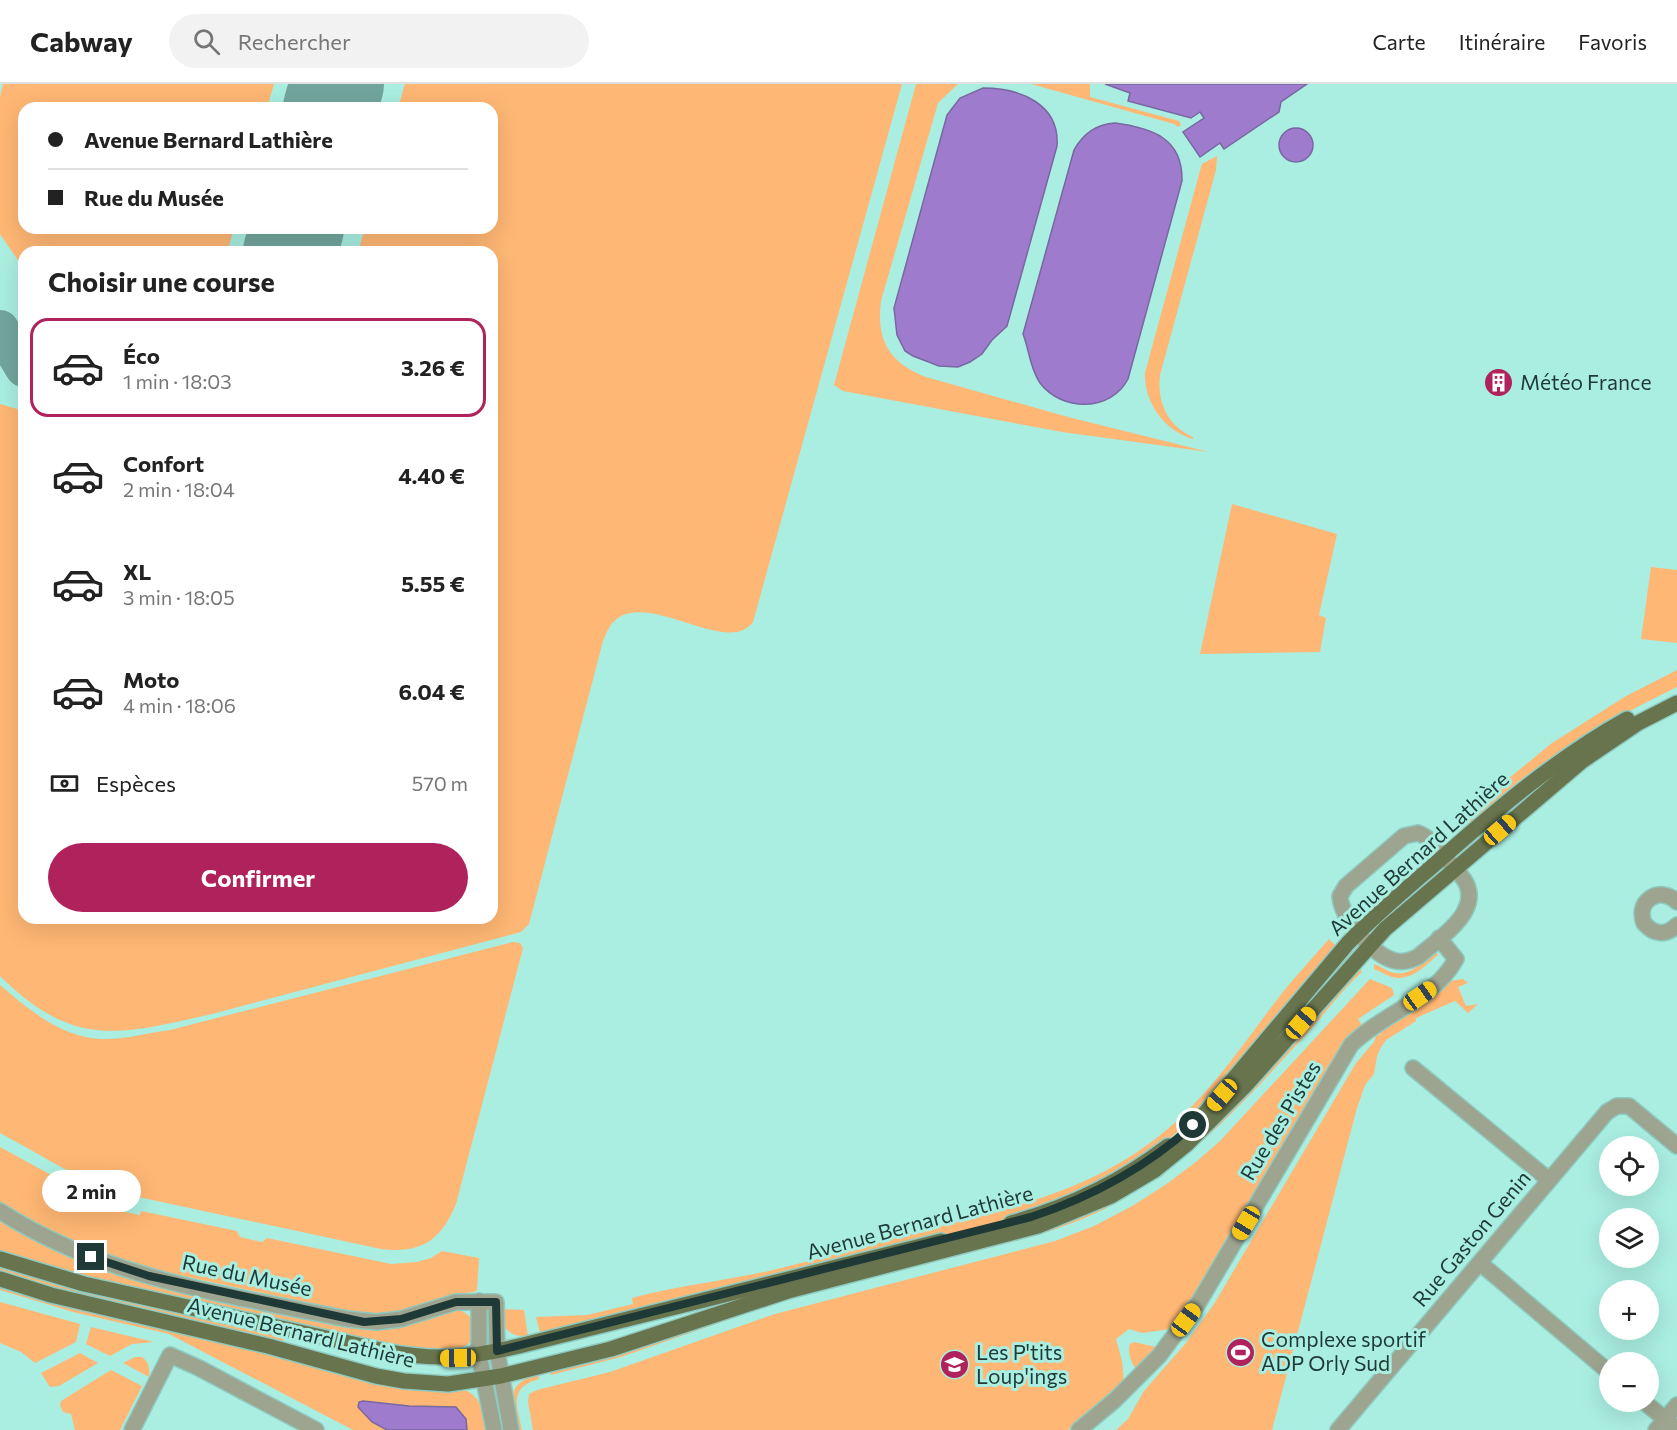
<!DOCTYPE html>
<html lang="fr">
<meta charset="utf-8">
<style>
:root{--surface:#fff;--page:#f2f2f2;--text:#222;--muted:#767676;--line:#e0e0e0;--accent:#b0225b}
body{margin:0;font-family:Commissioner,sans-serif;background:var(--page);color:var(--text);height:100vh;display:flex;flex-direction:column;font-size:22px;white-space:nowrap}
*{box-sizing:border-box;margin:0}
p{font-size:20px;color:var(--muted)}
.icon{flex:none;width:33px;height:33px;fill:none;stroke:currentColor;stroke-width:2;stroke-linecap:round;stroke-linejoin:round}
.map{position:relative;flex:1;overflow:hidden}
.sheet{position:absolute;left:18px;top:162px;width:480px;height:678px;display:flex;flex-direction:column;background:var(--surface);border-radius:18px;box-shadow:0 6px 24px #0002}
.sheet>*{flex:none}
.top-card{position:absolute;left:18px;top:18px;width:480px;height:132px;border-radius:18px;box-shadow:0 6px 24px #0002;display:grid;align-content:center;height:132px;padding:0 30px;background:var(--surface)}
.tools{position:absolute;left:1599px;top:1052px;display:grid;gap:12px}
.tools a{display:grid;place-items:center;width:60px;height:60px;border-radius:50%;background:var(--surface);box-shadow:0 6px 24px #0002;font-size:30px}
.end{position:absolute;width:27px;height:27px;margin:-14px;border:8px solid #1f3a36;background:#fff;box-shadow:0 0 0 3px #fff}
.from{border-radius:50%}
.bubble{position:absolute;height:42px;border-radius:21px;background:var(--surface);box-shadow:0 6px 24px #0002;font-size:20px;font-weight:700;line-height:42px;text-align:center}
.car{position:absolute;width:18px;height:36px;margin:-18px -9px;border-radius:8px;box-shadow:0 0 4px 2px #0007;background:linear-gradient(#f5c518 24%,#345 0 40%,#f5c518 0 76%,#345 0 86%,#f5c518 0)}
.top-card b{display:flex;align-items:center;gap:21px;height:57px;font-size:22px}
.top-card b+b{border-top:2px solid var(--line)}
.top-card i{width:15px;height:15px;background:var(--text)}
ul{padding:0;list-style:none}
li{display:flex;align-items:center;gap:18px;height:99px;margin:0 12px 9px;padding:0 18px;border:3px solid transparent;border-radius:18px}
li div{flex:1}
li b{display:block;font-size:22px}
li em{font-style:normal;font-weight:700}
li.on{border-color:var(--accent)}
li>.icon{width:54px;height:54px;stroke-width:1.5}
h2{padding:0 30px;font-size:27px;line-height:72px}
.pay{display:flex;align-items:center;gap:15px;height:66px;padding:0 30px;font-size:22px}
.pay p{margin-inline-start:auto}
.action{display:flex;gap:12px;margin-top:auto;padding:12px 30px}
.action a{flex:1;height:69px;border-radius:36px;background:var(--accent);color:#fff;font-size:24px;font-weight:700;line-height:69px;text-align:center}
header{display:flex;align-items:center;gap:36px;box-sizing:border-box;height:84px;padding:0 30px;background:var(--surface);border-bottom:2px solid var(--line)}
header strong{font-size:28px}
nav{display:flex;gap:33px;margin-inline-start:auto;font-size:21px}
.search{width:420px;height:54px;background:var(--page);display:flex;align-items:center;gap:15px;box-sizing:border-box;padding:0 21px;border-radius:33px;color:var(--muted);font-size:22px}
.map>svg:first-child{display:block}
</style>
<header>
<strong>Cabway</strong>
<div class="search"><svg class="icon" aria-label="search" viewBox="0 0 24 24"><circle cx="10" cy="10" r="6"/><path d="M15 15l6 6"/></svg>Rechercher</div>
<nav><a>Carte</a><a>Itinéraire</a><a>Favoris</a></nav>
</header>
<div class="map">
<svg width="1677" height="1346" viewBox="0 0 1677 1346">
<rect width="100%" height="100%" fill="#aaeee2"/>
<g fill="#feb774">
<path d="M3,0H274L267,24H24V144H234L227,168H24V185L0,150V13Z"/>
<path d="M405,0H902L753,538C728,572 654,510 618,534C610,539 607,548 603,557L529,840L521,848L212,930C119,951 74,965 0,892V320L24,327V834H492V168H358L365,144H492V24H398Z"/>
<path d="M916,0H958L938,19L881,217C876,256 889,279 926,293L1068,333L1209,368L1062,348L843,307L834,301Z"/>
<path d="M1031,0H1090V13L1179,37L1181,41L1178,43L1174,40Z"/>
<path d="M1217,72L1216,86L1160,291C1157,318 1167,342 1193,353V355C1164,347 1144,318 1145,289L1201,83L1202,80Z"/>
<path d="M1232,420L1337,450L1319,531L1326,534L1320,568L1200,570Z"/>
<path d="M1651,483L1677,486V559L1641,555Z"/>
<path d="M1677,586V603C1621,630 1563,662 1514,701C1495,717 1477,733 1458,750L1456,747L1483,723L1480,718L1552,659L1626,612Z"/>
<path d="M1329,855L1336,862L1292,914L1218,1009L1200,1028L1153,1069L1127,1086L1021,1132L804,1188L673,1215L540,1249L536,1233L587,1231L633,1220L632,1214C677,1202 724,1197 769,1187C828,1173 887,1156 945,1141C1026,1120 1097,1103 1164,1048C1208,1012 1239,966 1273,921C1290,898 1310,877 1329,855Z"/>
<path d="M513,858L520,859L523,864L456,1120C441,1157 420,1170 381,1165L115,1108C74,1093 38,1069 0,1049V901C29,926 61,953 101,955C124,956 147,949 170,946Z"/>
<path d="M1433,869L1439,870C1426,881 1411,898 1392,893C1385,891 1380,887 1374,885V880C1380,882 1385,886 1391,888C1408,894 1421,880 1433,869Z"/>
<path d="M1359,884L1362,888C1343,905 1327,927 1310,946C1255,1006 1199,1070 1128,1112C1097,1131 1062,1144 1027,1154L779,1218L621,1273L551,1291L550,1287L615,1271L772,1216L1111,1117L1296,955Z"/>
<path d="M1370,895L1392,904L1394,911L1358,935L1362,941L1354,948L1192,1217L1171,1245L1142,1249L1129,1245L1116,1255L1122,1277L1124,1298L1068,1346H533L528,1318L529,1310L537,1306L610,1288L775,1230L1055,1157L1094,1142L1134,1121L1168,1099L1197,1077L1220,1057Z"/>
<path d="M1463,895L1468,899L1458,903L1466,922L1478,920L1468,929L1455,917L1416,934V937L1386,956L1381,963L1377,972L1374,990L1365,1001L1357,1024L1272,1346H1116L1128,1335L1144,1307L1186,1259L1214,1220L1356,979L1374,958L1376,952L1381,950L1379,946L1450,897Z"/>
<path d="M0,1063L115,1126L140,1131L141,1127L237,1147L240,1153L262,1158L267,1154L391,1180L417,1178L431,1174L442,1167L479,1174L477,1206L474,1208L450,1211L399,1228L381,1230H360L141,1183L86,1163L49,1147L0,1118Z"/>
<path d="M0,1136L39,1159L69,1173L126,1194L352,1244L373,1246L401,1243L459,1226L464,1228L472,1234C472,1240 473,1248 472,1254C467,1272 423,1265 408,1265L72,1190L0,1168Z"/>
<path d="M0,1182L81,1206L284,1252L283,1259L60,1206L0,1188Z"/>
<path d="M0,1203L70,1224L224,1258L376,1300L415,1306L467,1307C482,1315 484,1330 487,1346H353L169,1250L73,1228L0,1206Z"/>
<path d="M0,1218L80,1240L76,1258L35,1279L21,1268L0,1259Z"/>
<path d="M501,1225L524,1226L528,1252C508,1253 502,1244 501,1225Z"/>
<path d="M91,1243L154,1258L132,1260L110,1272L86,1260Z"/>
<path d="M1134,1258L1156,1263L1136,1285C1131,1279 1127,1267 1130,1260Z"/>
<path d="M80,1269L98,1279L59,1302L50,1303L41,1289Z"/>
<path d="M135,1273H142C149,1278 150,1285 149,1293L123,1279Z"/>
<path d="M111,1286L142,1302L120,1346H75L71,1330L63,1328L60,1321L61,1317Z"/>
<path d="M538,1290L539,1295C508,1304 517,1321 522,1346H518L512,1311C517,1298 525,1294 538,1290Z"/>
</g>
<g fill="#9e7bcd" stroke="#7868a0" stroke-width="1.5">
<path d="M1105,0H1307L1281,18L1279,28L1224,65L1220,59L1200,73L1183,48L1204,34L1200,28L1191,34L1128,17L1130,9Z"/>
<path d="M983,4C1020,4 1060,20 1057,62L1007,242L992,256L982,270L970,278L958,283L939,282L913,272L905,267L897,251L894,224L947,31L960,14Z"/>
<path d="M1115,39C1152,44 1183,54 1182,97L1128,295C1111,328 1062,328 1040,299C1030,285 1029,265 1023,250L1074,66C1083,50 1097,40 1115,39Z"/>
<circle cx="1296" cy="61" r="17"/>
<path d="M363,1317L409,1322L456,1323L466,1335L467,1346H387L372,1338L358,1323L359,1318Z"/>
</g>
<g fill="none" stroke-linecap="round" stroke-linejoin="round">
<path stroke="#72a69c" stroke-width="38" d="M0,245L24,284"/>
<g stroke="#72a69c" stroke-width="94">
<path d="M330,24L337,0"/>
<path d="M290,168L297,144"/>
</g>
<defs>
<g id="minor">
<path d="M1418,749C1430,753 1440,767 1448,777C1454,784 1462,791 1466,799C1481,829 1438,855 1419,872C1412,876 1405,879 1396,877C1374,873 1341,834 1340,812L1346,802L1404,752Z"/>
<path d="M1677,818C1660,801 1635,817 1644,839C1654,851 1666,852 1677,841"/>
<path d="M1413,984L1549,1096"/>
<path d="M0,1127C103,1194 228,1211 347,1235L377,1238L401,1235L456,1218H496L497,1267L511,1346"/>
<path d="M1480,1179L1610,1289"/>
<path d="M479,1217V1271L494,1346"/>
<path d="M1643,1317L1677,1345"/>
<path d="M132,1346L170,1271L199,1284L316,1346"/>
<path d="M1079,1346L1115,1316L1159,1272L1199,1218L1351,961C1383,929 1434,916 1456,875L1439,854"/>
<path d="M1338,1346L1607,1028L1617,1022H1629L1677,1062"/>
<path d="M1656,1346L1677,1321"/>
</g>
<g id="major">
<path d="M1204,1030L1348,859C1378,828 1411,801 1443,773C1501,722 1560,672 1627,635"/>
<path d="M1011,1139C1069,1123 1121,1098 1168,1062"/>
<path d="M0,1175L84,1200L385,1267C435,1277 469,1274 519,1262L941,1157"/>
<path d="M0,1195L51,1211L268,1262L376,1292L404,1297L448,1300L501,1292L611,1265L788,1207L1038,1142L1111,1112L1155,1086L1187,1060L1244,1003L1385,845L1582,677L1638,639L1677,619"/>
</g>
</defs>
<use href="#minor" stroke="#8ecac0" stroke-width="18"/>
<use href="#major" stroke="#8ecac0" stroke-width="18"/>
<use href="#minor" stroke="#9da48f" stroke-width="15"/>
<use href="#major" stroke="#67744d" stroke-width="15"/>
</g>
<g fill="none" stroke-linecap="round" stroke-linejoin="round">
<path stroke="#1f3a36" stroke-width="8" d="M91,1173L149,1192L364,1238L401,1235L456,1218H496L497,1267L1031,1133C1091,1113 1146,1084 1193,1041"/>
</g>
<defs>
<symbol id="building-disc" viewBox="-11 -11 22 22"><circle r="9.5" fill="#b0225b" stroke="#aaeee2"/><path d="M-4-6H4V6H1V3H-1V6H-4ZM-2.5-4.3h1.7v1.8h-1.7ZM.8-4.3h1.7v1.8H.8ZM-2.5-1h1.7V.8h-1.7ZM.8-1h1.7V.8H.8Z" fill="#fff"/></symbol>
<symbol id="stadium-disc" viewBox="-11 -11 22 22"><circle r="9.5" fill="#b0225b" stroke="#aaeee2"/><path d="M0-5a6.5 5 0 1 0 0 10a6.5 5 0 1 0 0-10ZM-3.5-1.8h7v3.6h-7Z" fill="#fff"/></symbol>
<symbol id="school-disc" viewBox="-11 -11 22 22"><circle r="9.5" fill="#b0225b" stroke="#aaeee2"/><path d="M0-5L7-2L0 1L-7-2ZM-4 1L0 2.5L4 1V4Q0 6-4 4Z" fill="#fff"/></symbol>
</defs>
<g fill-rule="evenodd">
<use href="#building-disc" x="1482" y="282" width="33" height="33"/>
<use href="#stadium-disc" x="1224" y="1252" width="33" height="33"/>
<use href="#school-disc" x="938" y="1264" width="33" height="33"/>
</g>
<g text-anchor="middle" stroke-width="6" stroke-linejoin="round" paint-order="stroke">
<g font-size="21" fill="#1f3a36" stroke="#aaeee2" text-anchor="start">
<text x="1520" y="306">Météo France</text>
<text x="1261" y="1263">Complexe sportif<tspan x="1261" dy="24">ADP Orly Sud</tspan></text>
<text x="976" y="1276">Les P'tits<tspan x="976" dy="24">Loup'ings</tspan></text>
</g>
<g font-size="21" fill="#1f3a36" stroke="#aaeee2">
<text transform="translate(1419 770) rotate(-42)" y="7">Avenue Bernard Lathière</text>
<text transform="translate(1281 1037) rotate(-59)" y="7">Rue des Pistes</text>
<text transform="translate(920 1139) rotate(-15)" y="7">Avenue Bernard Lathière</text>
<text transform="translate(1472 1155) rotate(-50)" y="7">Rue Gaston Genin</text>
<text transform="translate(247 1192) rotate(12)" y="7">Rue du Musée</text>
<text transform="translate(301 1249) rotate(14)" y="7">Avenue Bernard Lathière</text>
</g>
</g>
</svg>
<div class="tools">
<a><svg class="icon" aria-label="locate" viewBox="0 0 24 24"><circle cx="12" cy="12" r="6"/><path d="M12 2v4M12 18v4M2 12h4M18 12h4"/></svg></a>
<a><svg class="icon" aria-label="layers" viewBox="0 0 24 24"><path d="M12 4l9 5-9 5-9-5zM3 14l9 5 9-5"/></svg></a>
<a>+</a>
<a>−</a>
</div>
<i class="end from" style="left:1193px;top:1041px"></i>
<i class="end" style="left:91px;top:1173px"></i>
<div class="bubble" style="left:42px;top:1086px;width:99px">2 min</div>
<i class="car" style="left:1500px;top:746px;rotate:49deg"></i>
<i class="car" style="left:1420px;top:912px;rotate:55deg"></i>
<i class="car" style="left:1301px;top:939px;rotate:41deg"></i>
<i class="car" style="left:1222px;top:1011px;rotate:221deg"></i>
<i class="car" style="left:1246px;top:1139px;rotate:211deg"></i>
<i class="car" style="left:1186px;top:1236px;rotate:36deg"></i>
<i class="car" style="left:458px;top:1274px;rotate:269deg"></i>
<div class="top-card">
<b><i class="from"></i>Avenue Bernard Lathière</b>
<b><i></i>Rue du Musée</b>
</div>
<section class="sheet">
<h2>Choisir une course</h2>
<ul>
<li class="on"><svg class="icon" aria-label="car" viewBox="0 0 24 24"><path d="M5 17H2v-5l4-1 3-4h7l3 4 3 1v5h-3M9 17h6M6 11h13"/><circle cx="7" cy="17" r="2"/><circle cx="17" cy="17" r="2"/></svg><div><b>Éco</b><p>1 min · 18:03</p></div><em>3.26 €</em></li>
<li><svg class="icon" aria-label="car" viewBox="0 0 24 24"><path d="M5 17H2v-5l4-1 3-4h7l3 4 3 1v5h-3M9 17h6M6 11h13"/><circle cx="7" cy="17" r="2"/><circle cx="17" cy="17" r="2"/></svg><div><b>Confort</b><p>2 min · 18:04</p></div><em>4.40 €</em></li>
<li><svg class="icon" aria-label="car" viewBox="0 0 24 24"><path d="M5 17H2v-5l4-1 3-4h7l3 4 3 1v5h-3M9 17h6M6 11h13"/><circle cx="7" cy="17" r="2"/><circle cx="17" cy="17" r="2"/></svg><div><b>XL</b><p>3 min · 18:05</p></div><em>5.55 €</em></li>
<li><svg class="icon" aria-label="car" viewBox="0 0 24 24"><path d="M5 17H2v-5l4-1 3-4h7l3 4 3 1v5h-3M9 17h6M6 11h13"/><circle cx="7" cy="17" r="2"/><circle cx="17" cy="17" r="2"/></svg><div><b>Moto</b><p>4 min · 18:06</p></div><em>6.04 €</em></li>
</ul>
<div class="pay"><svg class="icon" aria-label="cash" viewBox="0 0 24 24"><path d="M3 7h18v10H3z"/><circle cx="12" cy="12" r="2"/></svg>Espèces<p>570 m</p></div>
<div class="action"><a>Confirmer</a></div>
</section>
</div>
